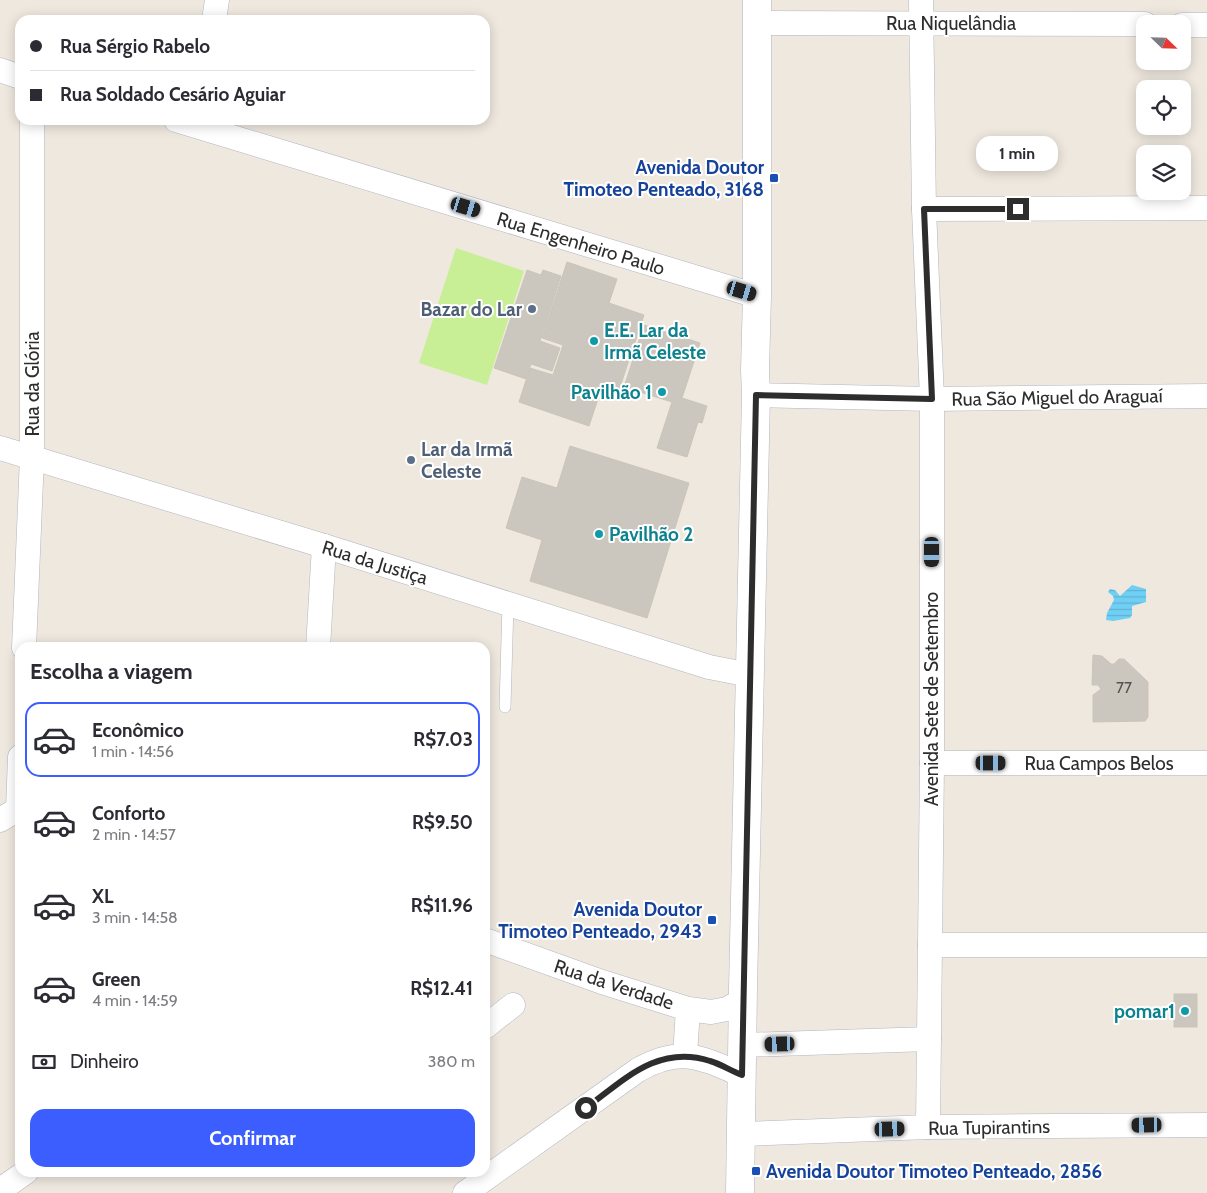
<!DOCTYPE html>
<html lang="pt">
<meta charset="utf-8">
<style>
:root{--surface:#fff;--page:#f7f7f7;--text:#2b2b33;--muted:#7c7c81;--line:#e1e1e2;--accent:#3c5eff}
body{margin:0;font-family:Cabin,sans-serif;background:var(--page);color:var(--text);height:100vh;display:flex;flex-direction:column;font-size:19px;white-space:nowrap}
*{box-sizing:border-box;margin:0}
p{font-size:16px;color:var(--muted)}
.icon{flex:none;width:28px;height:28px;fill:none;stroke:currentColor;stroke-width:2;stroke-linecap:round;stroke-linejoin:round}
.map{position:relative;flex:1;overflow:hidden}
.sheet{position:absolute;left:15px;top:642px;width:475px;height:535px;display:flex;flex-direction:column;background:var(--surface);border-radius:15px;box-shadow:0 2px 12px #0003}
.sheet>*{flex:none}
.top-card{position:absolute;left:15px;top:15px;width:475px;height:110px;border-radius:15px;box-shadow:0 2px 12px #0003;display:grid;align-content:center;height:110px;padding:0 15px;background:var(--surface)}
.needle{width:32px;rotate:113deg}
.controls{position:absolute;left:1136px;top:15px;display:grid;gap:10px}
.controls a{display:grid;place-items:center;width:55px;height:55px;border-radius:10px;background:var(--surface);box-shadow:0 2px 12px #0003;font-size:25px}
.end{position:absolute;width:22px;height:22px;margin:-11px;border:6px solid #2d2d2d;background:#fff;box-shadow:0 0 0 2px #fff}
.from{border-radius:50%}
.bubble{position:absolute;height:35px;border-radius:15px;background:var(--surface);box-shadow:0 2px 12px #0003;font-size:16px;font-weight:700;line-height:35px;text-align:center}
.car{position:absolute;width:15px;height:30px;margin:-15px -8px;border-radius:6px;box-shadow:0 0 4px 1px #0007;background:linear-gradient(#222 24%,#8ab4d8 0 40%,#222 0 76%,#8ab4d8 0 86%,#222 0)}
.top-card b{display:flex;align-items:center;gap:18px;height:48px;font-size:19px}
.top-card b+b{border-top:1px solid var(--line)}
.top-card i{width:12px;height:12px;background:var(--text)}
ul{padding:0;list-style:none}
li{display:flex;align-items:center;gap:15px;height:75px;margin:0 10px 8px;padding:0 5px;border:2px solid transparent;border-radius:15px}
li div{flex:1}
li b{display:block;font-size:19px}
li em{font-style:normal;font-weight:700}
li.selected{border-color:var(--accent)}
li>.icon{width:45px;height:45px;stroke-width:1.5}
h2{padding:0 15px;font-size:22px;line-height:60px}
.pay{display:flex;align-items:center;gap:12px;height:55px;padding:0 15px;font-size:19px}
.pay p{margin-inline-start:auto}
.primary-button{display:flex;gap:10px;margin-top:auto;padding:10px 15px}
.primary-button a{flex:1;height:58px;border-radius:15px;background:var(--accent);color:#fff;font-size:20px;font-weight:700;line-height:58px;text-align:center}
.map>svg:first-child{display:block}
</style>
<div class="map">
<svg width="1207" height="1193" viewBox="0 0 1207 1193">
<defs>
<pattern id="water-rules" width="6" height="5" patternUnits="userSpaceOnUse" patternTransform="scale(1.25)"><rect width="6" height="5" fill="#70cff4"/><path d="M0 2.5h6" fill="none" stroke="#61b2d2"/></pattern>
</defs>
<rect width="100%" height="100%" fill="#efe8df"/>
<path fill="#c8ee96" d="M456,248L524,271L487,385L419,363Z"/>
<path fill="url(#water-rules)" d="M1132,585L1146,589V602L1132,606V615L1130,618L1113,621L1106,620L1107,613L1114,600L1113,596L1108,592L1110,589L1115,590L1120,596Z"/>
<g fill="#cbc6be" stroke="#cbc5b8">
<path d="M567,262L617,279L609,303L644,315L619,390L603,384L589,426L519,402L530,368L553,375L563,345L542,338Z"/>
<path d="M527,270L541,275L543,270L561,276L540,341L560,348L552,371L531,364L526,379L494,368Z"/>
<path d="M644,325L700,343L682,398L707,406L702,423L698,422L687,457L657,448L672,402L624,387Z"/>
<path d="M570,446L689,483L647,618L530,581L542,540L506,528L522,477L557,488Z"/>
<path d="M1093,655L1102,656L1111,664H1114L1119,659H1124L1148,682V717L1145,721L1093,722V695L1101,689L1098,685H1092Z"/>
<rect x="1174" y="994" width="23" height="33"/>
</g>
<g fill="none" stroke-linecap="round" stroke-linejoin="round">
<defs>
<path id="service" d="M505,707L508,604"/>
<g id="minor">
<path d="M921,0L924,209L932,399V763L928,1127"/>
<path d="M214,20L217,0"/>
<path d="M756,23L1145,24"/>
<path d="M1182,25H1207"/>
<path d="M0,70L20,77"/>
<path d="M176,120L757,296"/>
<path d="M924,209L1207,208"/>
<path d="M756,395L932,399L1207,396"/>
<path d="M0,448L324,546L709,667L750,675"/>
<path d="M24,648L32,457V120"/>
<path d="M318,648L324,546"/>
<path d="M932,763H1207"/>
<path d="M18,809L20,757"/>
<path d="M0,820L18,809"/>
<path d="M485,940L602,982L688,1009L711,1012L727,1009L743,1000"/>
<path d="M930,945H1207"/>
<path d="M485,1027L513,1005"/>
<path d="M743,1045L929,1039"/>
<path d="M685,1056L688,1009"/>
<path d="M741,1134L928,1127L1207,1125"/>
<path d="M0,1190L26,1172"/>
<path d="M465,1193L638,1070C680,1046 700,1057 742,1075"/>
</g>
<path id="secondary" d="M740,1193L743,989L756,395L755,370L757,296V0"/>
</defs>
<use href="#service" stroke="#b3b5c1" stroke-width="12"/>
<use href="#minor" stroke="#b3b5c1" stroke-width="25"/>
<use href="#secondary" stroke="#b3b5c1" stroke-width="29"/>
<use href="#service" stroke="#fff" stroke-width="11"/>
<use href="#minor" stroke="#fff" stroke-width="24"/>
<use href="#secondary" stroke="#fff" stroke-width="28"/>
</g>
<g fill="none" stroke-linecap="round" stroke-linejoin="round">
<path stroke="#2d2d2d" stroke-width="6" d="M586,1108C624,1080 658,1044 710,1061C721,1064 731,1071 742,1075L756,395L932,399L924,209H1018"/>
</g>
<g fill="#1a4fb4" stroke="#fff" stroke-width="2">
<rect x="769" y="173" width="10" height="10" rx="2.5"/>
<rect x="707" y="915" width="10" height="10" rx="2.5"/>
<rect x="751" y="1166" width="10" height="10" rx="2.5"/>
</g>
<g fill="#5c6f8a" stroke="#fff" stroke-width="2">
<circle cx="532" cy="309" r="5"/>
<circle cx="411" cy="460" r="5"/>
</g>
<g fill="#0f9aa8" stroke="#fff" stroke-width="2">
<circle cx="594" cy="341" r="5"/>
<circle cx="662" cy="392" r="5"/>
<circle cx="599" cy="534" r="5"/>
<circle cx="1185" cy="1011" r="5"/>
</g>
<g text-anchor="middle" stroke-width="4" stroke-linejoin="round" paint-order="stroke">
<g font-size="16" fill="#545351">
<text x="1124" y="693">77</text>
</g>
<g font-size="19" fill="#2d2d2d" stroke="#fff">
<text x="951" y="30">Rua Niquelândia</text>
<text transform="translate(581 243) rotate(17)" y="7">Rua Engenheiro Paulo</text>
<text transform="translate(32 384) rotate(-90)" y="7">Rua da Glória</text>
<text transform="translate(1057 397) rotate(-1)" y="7">Rua São Miguel do Araguaí</text>
<text transform="translate(375 562) rotate(17)" y="7">Rua da Justiça</text>
<text transform="translate(931 699) rotate(-90)" y="7">Avenida Sete de Setembro</text>
<text x="1099" y="770">Rua Campos Belos</text>
<text transform="translate(614 984) rotate(18)" y="7">Rua da Verdade</text>
<text transform="translate(989 1127) rotate(-1)" y="7">Rua Tupirantins</text>
</g>
<g font-size="19" font-weight="bold" fill="#164399" stroke="#fff" text-anchor="end">
<text x="764" y="174">Avenida Doutor<tspan x="764" dy="22">Timoteo Penteado, 3168</tspan></text>
<text x="702" y="916">Avenida Doutor<tspan x="702" dy="22">Timoteo Penteado, 2943</tspan></text>
<text x="766" y="1178" text-anchor="start">Avenida Doutor Timoteo Penteado, 2856</text>
</g>
<g font-size="19" font-weight="bold" fill="#4e5e75" stroke="#fff" text-anchor="end">
<text x="522" y="316">Bazar do Lar</text>
<text x="421" y="456" text-anchor="start">Lar da Irmã<tspan x="421" dy="22">Celeste</tspan></text>
</g>
<g font-size="19" font-weight="bold" fill="#0d838f" stroke="#fff" text-anchor="start">
<text x="604" y="337">E.E. Lar da<tspan x="604" dy="22">Irmã Celeste</tspan></text>
<text x="652" y="399" text-anchor="end">Pavilhão 1</text>
<text x="609" y="541">Pavilhão 2</text>
<text x="1175" y="1018" text-anchor="end">pomar1</text>
</g>
</g>
</svg>
<div class="controls">
<a><svg class="needle" viewBox="-14 -14 28 28"><path d="M0-13l5 13h-10z" fill="#e53935"/><path d="M0 13l5-13h-10z" fill="#7c7c81"/></svg></a>
<a><svg class="icon" aria-label="locate" viewBox="0 0 24 24"><circle cx="12" cy="12" r="6"/><path d="M12 2v4M12 18v4M2 12h4M18 12h4"/></svg></a>
<a><svg class="icon" aria-label="layers" viewBox="0 0 24 24"><path d="M12 4l9 5-9 5-9-5zM3 14l9 5 9-5"/></svg></a>
</div>
<i class="end from" style="left:586px;top:1108px"></i>
<i class="end" style="left:1018px;top:209px"></i>
<div class="bubble" style="left:976px;top:136px;width:82px">1 min</div>
<i class="car" style="left:466px;top:207px;rotate:107deg"></i>
<i class="car" style="left:742px;top:291px;rotate:107deg"></i>
<i class="car" style="left:932px;top:552px;rotate:180deg"></i>
<i class="car" style="left:991px;top:763px;rotate:90deg"></i>
<i class="car" style="left:780px;top:1044px;rotate:268deg"></i>
<i class="car" style="left:1147px;top:1125px;rotate:269deg"></i>
<i class="car" style="left:890px;top:1129px;rotate:88deg"></i>
<div class="top-card">
<b><i class="from"></i>Rua Sérgio Rabelo</b>
<b><i></i>Rua Soldado Cesário Aguiar</b>
</div>
<section class="sheet">
<h2>Escolha a viagem</h2>
<ul>
<li class="selected"><svg class="icon" aria-label="car" viewBox="0 0 24 24"><path d="M5 17H2v-5l4-1 3-4h7l3 4 3 1v5h-3M9 17h6M6 11h13"/><circle cx="7" cy="17" r="2"/><circle cx="17" cy="17" r="2"/></svg><div><b>Econômico</b><p>1 min · 14:56</p></div><em>R$7.03</em></li>
<li><svg class="icon" aria-label="car" viewBox="0 0 24 24"><path d="M5 17H2v-5l4-1 3-4h7l3 4 3 1v5h-3M9 17h6M6 11h13"/><circle cx="7" cy="17" r="2"/><circle cx="17" cy="17" r="2"/></svg><div><b>Conforto</b><p>2 min · 14:57</p></div><em>R$9.50</em></li>
<li><svg class="icon" aria-label="car" viewBox="0 0 24 24"><path d="M5 17H2v-5l4-1 3-4h7l3 4 3 1v5h-3M9 17h6M6 11h13"/><circle cx="7" cy="17" r="2"/><circle cx="17" cy="17" r="2"/></svg><div><b>XL</b><p>3 min · 14:58</p></div><em>R$11.96</em></li>
<li><svg class="icon" aria-label="car" viewBox="0 0 24 24"><path d="M5 17H2v-5l4-1 3-4h7l3 4 3 1v5h-3M9 17h6M6 11h13"/><circle cx="7" cy="17" r="2"/><circle cx="17" cy="17" r="2"/></svg><div><b>Green</b><p>4 min · 14:59</p></div><em>R$12.41</em></li>
</ul>
<div class="pay"><svg class="icon" aria-label="cash" viewBox="0 0 24 24"><path d="M3 7h18v10H3z"/><circle cx="12" cy="12" r="2"/></svg>Dinheiro<p>380 m</p></div>
<div class="primary-button"><a>Confirmar</a></div>
</section>
</div>
